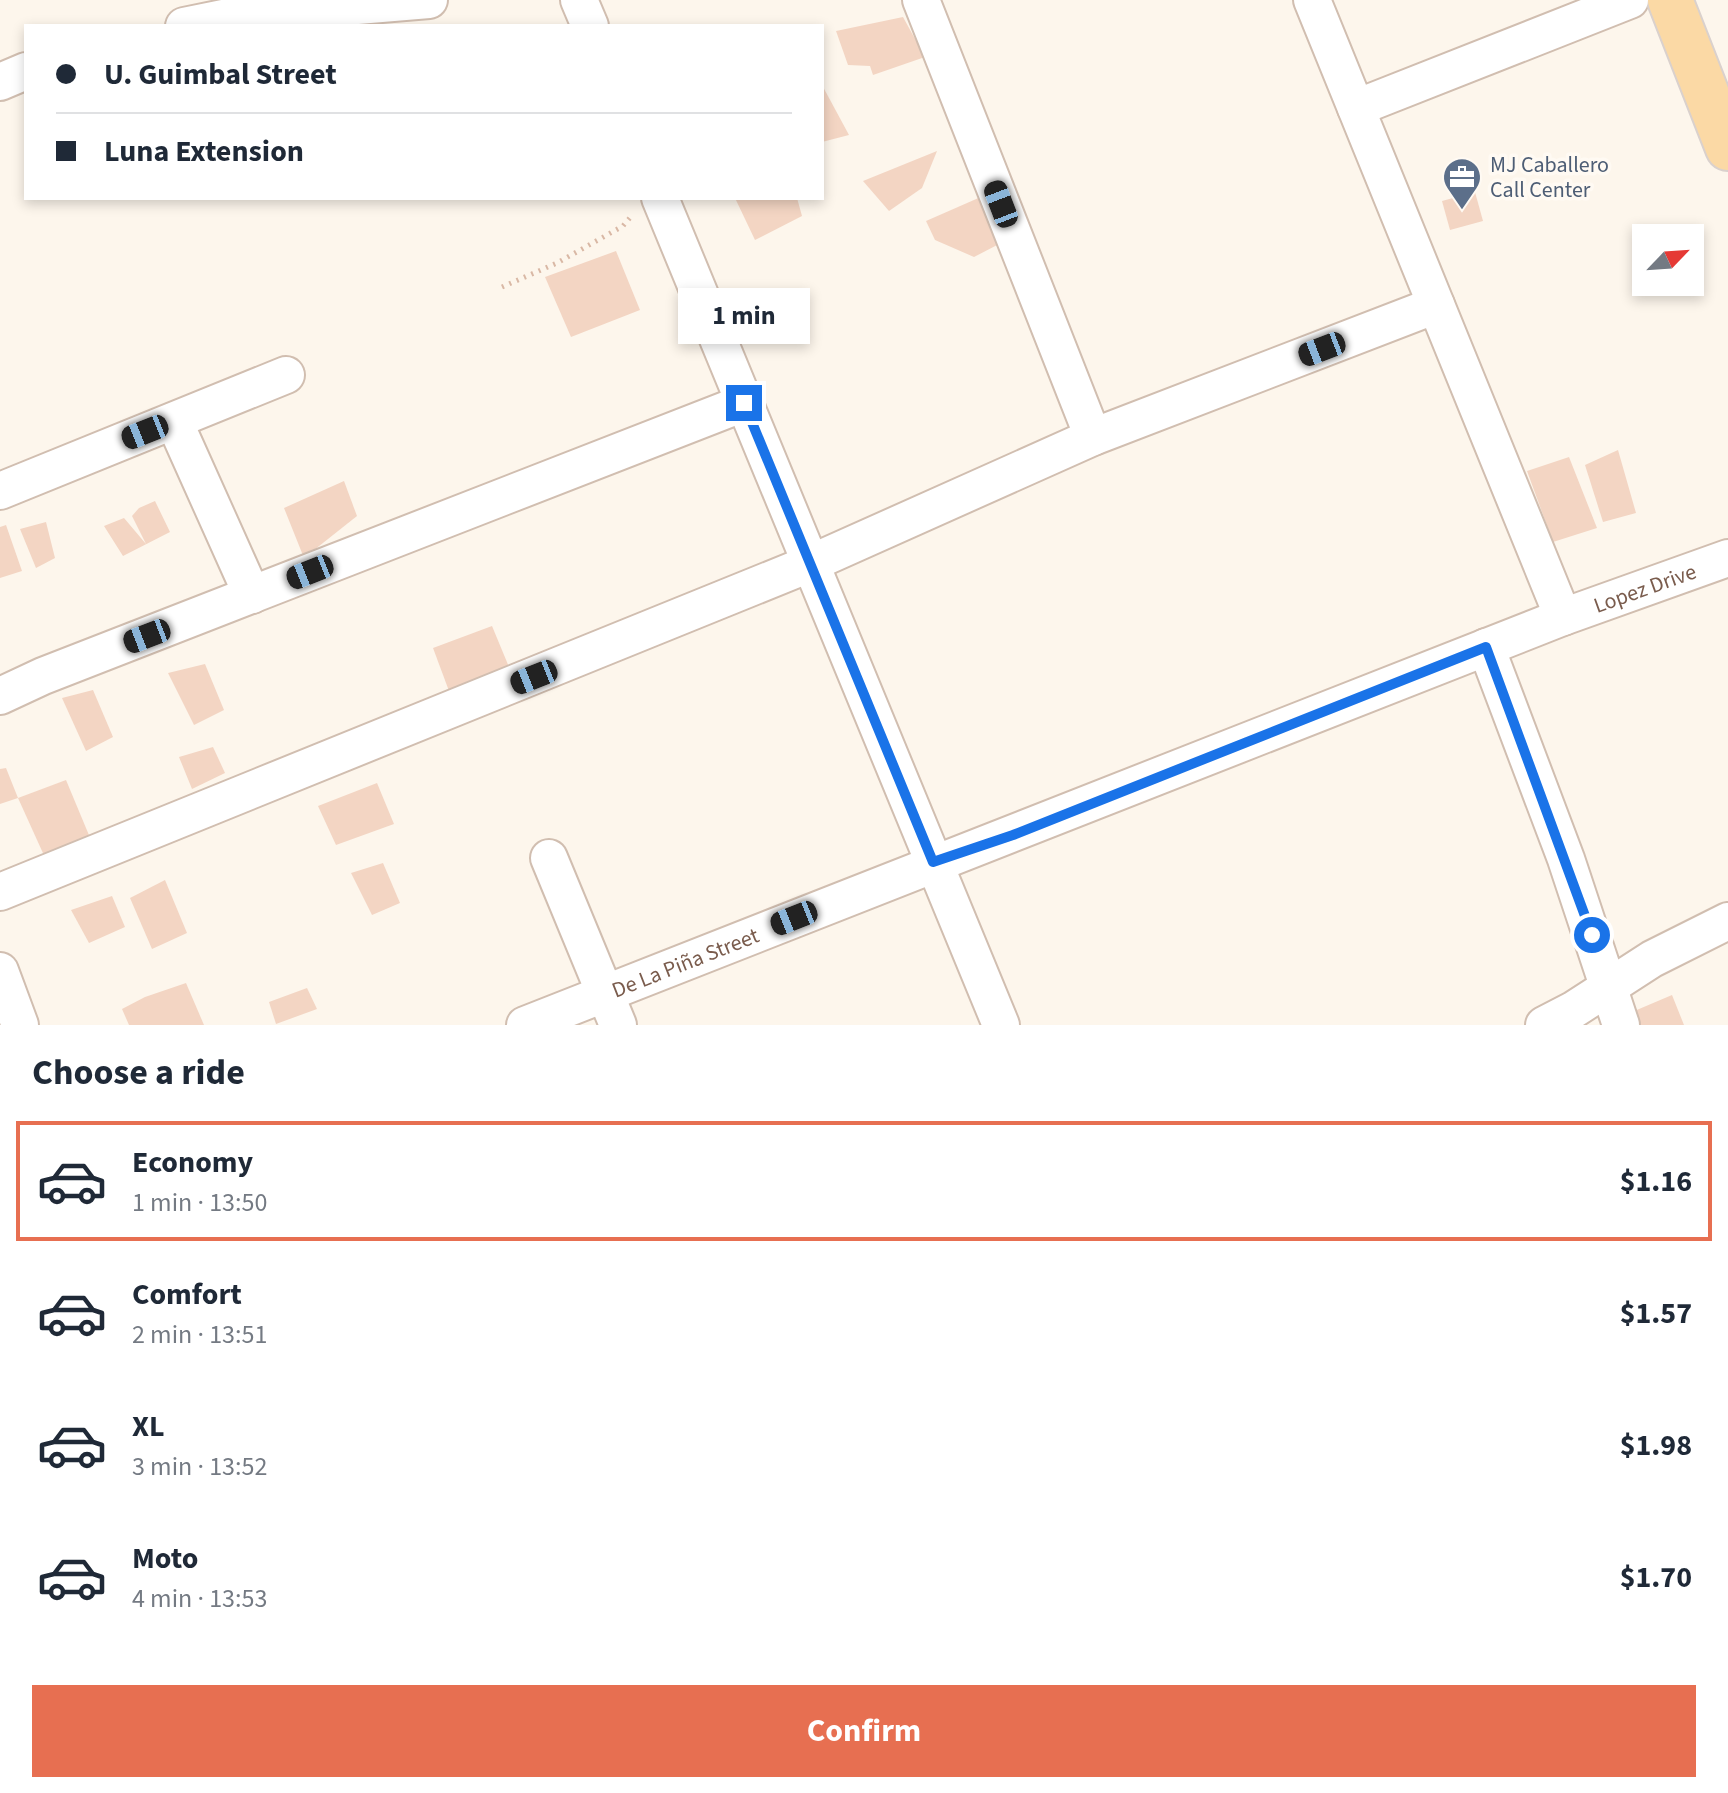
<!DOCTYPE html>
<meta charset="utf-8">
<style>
:root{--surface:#fff;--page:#f6f6f7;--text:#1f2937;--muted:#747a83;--line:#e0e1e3;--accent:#e76f51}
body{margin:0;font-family:"Source Sans 3",sans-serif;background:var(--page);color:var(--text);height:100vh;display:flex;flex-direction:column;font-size:30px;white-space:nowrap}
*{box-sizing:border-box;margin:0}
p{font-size:26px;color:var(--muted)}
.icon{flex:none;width:44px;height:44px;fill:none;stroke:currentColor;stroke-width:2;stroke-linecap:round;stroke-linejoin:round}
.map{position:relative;height:1025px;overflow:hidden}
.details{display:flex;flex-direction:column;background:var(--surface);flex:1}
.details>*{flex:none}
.guide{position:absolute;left:24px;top:24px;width:800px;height:176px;border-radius:0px;box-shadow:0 4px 12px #0003;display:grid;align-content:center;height:176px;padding:0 32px;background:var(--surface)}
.needle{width:52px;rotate:65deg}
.buttons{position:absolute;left:1632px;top:224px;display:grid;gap:16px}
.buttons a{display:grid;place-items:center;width:72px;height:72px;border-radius:0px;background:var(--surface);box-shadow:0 4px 12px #0003;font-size:40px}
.end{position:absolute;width:36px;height:36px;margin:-18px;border:10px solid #1a73e8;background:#fff;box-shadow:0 0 0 4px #fff}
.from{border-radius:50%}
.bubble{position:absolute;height:56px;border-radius:0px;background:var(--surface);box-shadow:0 4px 12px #0003;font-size:26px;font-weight:700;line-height:56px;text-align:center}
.car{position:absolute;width:24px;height:48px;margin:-24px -12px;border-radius:10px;box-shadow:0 0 6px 2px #0007;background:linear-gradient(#222 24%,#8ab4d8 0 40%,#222 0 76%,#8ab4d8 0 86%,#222 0)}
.guide b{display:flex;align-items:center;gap:28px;height:76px;font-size:30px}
.guide b+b{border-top:2px solid var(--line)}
.guide i{width:20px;height:20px;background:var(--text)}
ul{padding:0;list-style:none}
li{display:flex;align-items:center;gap:24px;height:120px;margin:0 16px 12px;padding:0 16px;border:4px solid transparent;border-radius:0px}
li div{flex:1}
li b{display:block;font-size:30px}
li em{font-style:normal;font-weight:700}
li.current{border-color:var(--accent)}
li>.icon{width:72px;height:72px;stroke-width:1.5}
h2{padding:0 32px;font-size:36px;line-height:96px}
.button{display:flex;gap:16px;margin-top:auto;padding:16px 32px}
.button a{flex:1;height:92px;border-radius:0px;background:var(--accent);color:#fff;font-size:32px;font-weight:700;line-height:92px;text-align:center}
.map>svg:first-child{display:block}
</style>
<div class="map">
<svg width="1728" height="1025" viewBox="0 0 1728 1025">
<rect width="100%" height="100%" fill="#fdf6ec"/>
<g fill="#f3d5c3">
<path d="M903,17L925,57L873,75L870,66L848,65L836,31Z"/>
<path d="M822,85L849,135L822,142Z"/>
<path d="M937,151L922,188L889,211L863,181Z"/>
<path d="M1475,192L1483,221L1450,230L1442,201Z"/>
<path d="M983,196L1003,242L974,257L935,240L926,221Z"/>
<path d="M735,198H797L802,216L755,240Z"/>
<path d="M616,251L640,310L571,337L545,277Z"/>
<path d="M1618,450L1636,513L1603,522L1585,465Z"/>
<path d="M1569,457L1597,528L1553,542L1527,471Z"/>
<path d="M344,481L357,516L304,558L284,508Z"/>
<path d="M155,501L170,532L123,556L104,526L124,518L146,544L132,516L139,508Z"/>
<path d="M46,522L55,558L36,568L20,529Z"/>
<path d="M6,525L22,571L0,578V527Z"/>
<path d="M492,626L509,667L449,691L433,648Z"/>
<path d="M205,664L224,710L194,725L168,673Z"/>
<path d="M93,690L113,737L86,751L62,698Z"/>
<path d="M213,747L225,773L192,789L179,757Z"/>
<path d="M6,768L18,798L0,804V769Z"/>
<path d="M66,780L91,840L47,862L18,798Z"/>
<path d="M377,783L394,824L336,845L318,806Z"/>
<path d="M383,863L400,903L372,915L351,873Z"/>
<path d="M165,880L187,933L152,949L130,898Z"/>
<path d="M112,896L125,927L89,943L71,910Z"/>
<path d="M186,983L204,1025H129L122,1009L145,997Z"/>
<path d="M307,988L317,1009L276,1024L269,1002Z"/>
<path d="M1672,995L1684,1025H1638L1632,1012Z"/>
</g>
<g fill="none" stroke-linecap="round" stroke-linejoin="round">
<defs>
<g id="minor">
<path d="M579,0L590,26"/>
<path d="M921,0L1093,437"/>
<path d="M1312,0L1563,617"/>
<path d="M184,26L228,17L429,0"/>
<path d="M0,82L26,71"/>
<path d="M1356,108L1630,0"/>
<path d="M660,198L1001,1025"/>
<path d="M174,421L252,595"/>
<path d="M0,491L286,375"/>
<path d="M1486,647L1566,859L1621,1025"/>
<path d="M0,696L43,676L744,403"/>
<path d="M549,858L618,1025"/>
<path d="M0,892L809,564L1093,437L1436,305"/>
<path d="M0,971L20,1025"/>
<path id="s1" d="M525,1025L1563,617L1728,558"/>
<path d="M1544,1025L1573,1010L1652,959L1728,921"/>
</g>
<path id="major" d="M1670,0L1728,148"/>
</defs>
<use href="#minor" stroke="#d1beb0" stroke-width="40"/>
<use href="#major" stroke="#dad1cd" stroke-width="48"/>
<path stroke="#d9b8a5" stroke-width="5" stroke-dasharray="2 6" stroke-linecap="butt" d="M502,287L557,263L623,226L633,214"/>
<use href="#minor" stroke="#fff" stroke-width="36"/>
<use href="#major" stroke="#fbd9a5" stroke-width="44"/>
</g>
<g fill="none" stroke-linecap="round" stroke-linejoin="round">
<path stroke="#1a73e8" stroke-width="10" d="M744,403L933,862L1013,835L1486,647L1592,935"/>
</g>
<defs>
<symbol id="office-pin" viewBox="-11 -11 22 30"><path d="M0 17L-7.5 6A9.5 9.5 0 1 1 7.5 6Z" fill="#5c6f8a" stroke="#fffaf3"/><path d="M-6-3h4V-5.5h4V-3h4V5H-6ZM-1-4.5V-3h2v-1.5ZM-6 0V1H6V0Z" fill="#fff"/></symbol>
</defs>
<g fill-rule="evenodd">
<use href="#office-pin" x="1440" y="155" width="44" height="60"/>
</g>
<g text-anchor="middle" stroke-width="7" stroke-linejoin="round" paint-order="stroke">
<g font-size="22" fill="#4e5e75" stroke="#fffaf3" text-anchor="start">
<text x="1490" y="172">MJ Caballero<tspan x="1490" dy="25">Call Center</tspan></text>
</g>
<g font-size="22" fill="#7a5c4d" stroke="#fffaf3">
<text dy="8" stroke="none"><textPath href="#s1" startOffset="1202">Lopez Drive</textPath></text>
<text dy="8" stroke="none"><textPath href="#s1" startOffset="172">De La Piña Street</textPath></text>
</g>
</g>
</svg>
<div class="buttons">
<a><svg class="needle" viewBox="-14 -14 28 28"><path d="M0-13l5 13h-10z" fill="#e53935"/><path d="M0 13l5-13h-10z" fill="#747a83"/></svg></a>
</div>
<i class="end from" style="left:1592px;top:935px"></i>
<i class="end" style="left:744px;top:403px"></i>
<div class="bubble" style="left:678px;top:288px;width:132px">1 min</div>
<i class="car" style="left:1001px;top:204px;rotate:339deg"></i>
<i class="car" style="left:1322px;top:349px;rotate:249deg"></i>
<i class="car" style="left:145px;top:432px;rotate:248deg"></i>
<i class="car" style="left:310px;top:572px;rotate:248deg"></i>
<i class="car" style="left:147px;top:636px;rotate:249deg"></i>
<i class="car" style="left:534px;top:677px;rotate:248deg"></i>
<i class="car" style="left:794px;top:918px;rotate:248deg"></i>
<div class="guide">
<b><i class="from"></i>U. Guimbal Street</b>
<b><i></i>Luna Extension</b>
</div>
</div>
<section class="details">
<h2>Choose a ride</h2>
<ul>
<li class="current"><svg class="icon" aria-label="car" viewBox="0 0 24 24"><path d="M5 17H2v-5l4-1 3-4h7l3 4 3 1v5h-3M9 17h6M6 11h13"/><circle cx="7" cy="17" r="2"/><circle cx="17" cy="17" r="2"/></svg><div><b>Economy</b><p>1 min · 13:50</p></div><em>$1.16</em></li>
<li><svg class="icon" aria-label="car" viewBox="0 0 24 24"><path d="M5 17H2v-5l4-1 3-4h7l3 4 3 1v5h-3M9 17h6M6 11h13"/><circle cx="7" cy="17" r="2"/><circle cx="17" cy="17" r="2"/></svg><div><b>Comfort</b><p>2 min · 13:51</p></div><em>$1.57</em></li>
<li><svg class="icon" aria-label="car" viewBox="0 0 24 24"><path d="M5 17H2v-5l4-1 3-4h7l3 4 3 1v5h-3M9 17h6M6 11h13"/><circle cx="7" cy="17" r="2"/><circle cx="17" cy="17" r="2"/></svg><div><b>XL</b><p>3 min · 13:52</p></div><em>$1.98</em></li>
<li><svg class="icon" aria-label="car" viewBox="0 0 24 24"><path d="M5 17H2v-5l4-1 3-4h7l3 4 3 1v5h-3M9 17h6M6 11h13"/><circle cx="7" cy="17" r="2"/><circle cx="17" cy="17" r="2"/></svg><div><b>Moto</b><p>4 min · 13:53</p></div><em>$1.70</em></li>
</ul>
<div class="button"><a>Confirm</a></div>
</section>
